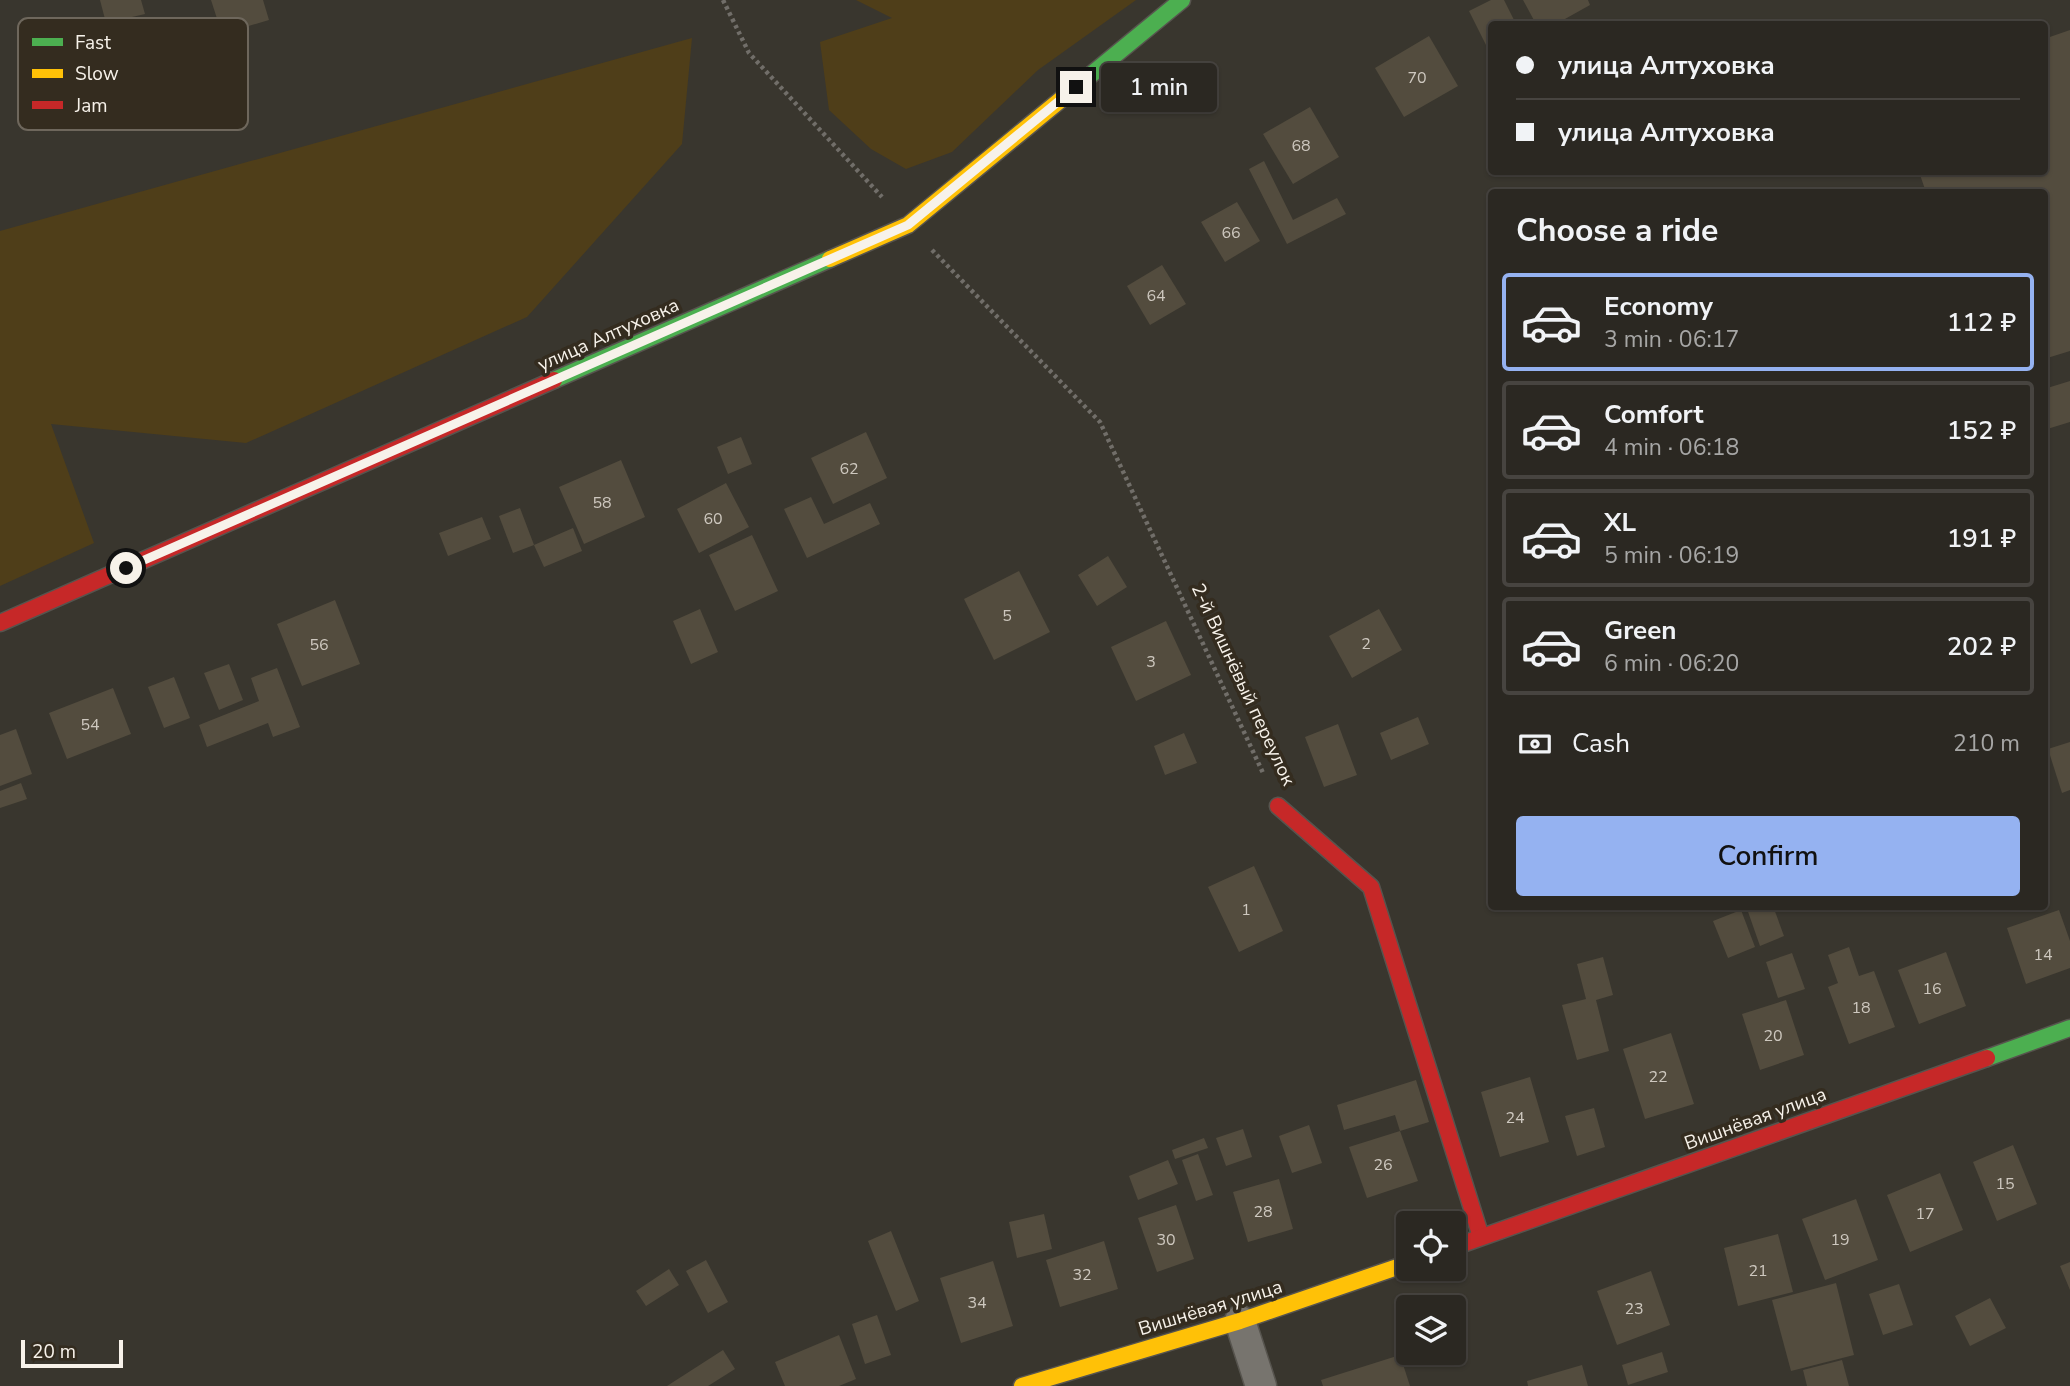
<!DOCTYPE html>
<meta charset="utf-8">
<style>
:root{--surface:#2b2822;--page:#37342f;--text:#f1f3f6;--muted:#a6a6a5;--line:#474440;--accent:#95b2f1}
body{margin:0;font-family:"Nunito Sans",sans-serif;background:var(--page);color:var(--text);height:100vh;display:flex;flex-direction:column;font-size:26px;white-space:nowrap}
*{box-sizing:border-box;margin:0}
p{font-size:23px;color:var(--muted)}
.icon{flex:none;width:38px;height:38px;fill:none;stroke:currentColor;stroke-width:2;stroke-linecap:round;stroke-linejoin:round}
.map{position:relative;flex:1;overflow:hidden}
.side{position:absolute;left:1488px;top:189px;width:560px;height:721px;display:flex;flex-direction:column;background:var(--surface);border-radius:7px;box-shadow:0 2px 5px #0004,0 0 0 2px var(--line)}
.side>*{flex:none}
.hud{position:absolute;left:1488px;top:21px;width:560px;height:154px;border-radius:7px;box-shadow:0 2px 5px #0004,0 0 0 2px var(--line);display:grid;align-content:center;height:154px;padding:0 28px;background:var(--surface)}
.tools{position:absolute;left:1396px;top:1211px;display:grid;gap:14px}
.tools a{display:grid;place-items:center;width:70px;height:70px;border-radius:7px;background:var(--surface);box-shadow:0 2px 5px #0004,0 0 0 2px var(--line);font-size:35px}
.scale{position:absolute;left:21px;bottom:18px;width:102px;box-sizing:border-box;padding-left:7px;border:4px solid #f7f2ea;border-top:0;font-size:19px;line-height:24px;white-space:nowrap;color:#f7f2ea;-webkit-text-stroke:5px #342c1f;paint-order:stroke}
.end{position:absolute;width:32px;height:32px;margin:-16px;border:9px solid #f7f2ea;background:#111;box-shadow:0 0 0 4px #111}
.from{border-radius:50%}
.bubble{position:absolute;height:49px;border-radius:7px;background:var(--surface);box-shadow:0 2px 5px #0004,0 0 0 2px var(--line);font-size:23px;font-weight:600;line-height:49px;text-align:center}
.hud b{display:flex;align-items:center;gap:24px;height:66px;font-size:26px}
.hud b+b{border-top:2px solid var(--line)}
.hud i{width:18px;height:18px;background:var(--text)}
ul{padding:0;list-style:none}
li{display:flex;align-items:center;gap:21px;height:98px;margin:0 14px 10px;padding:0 14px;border:4px solid var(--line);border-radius:7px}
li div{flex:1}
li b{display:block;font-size:26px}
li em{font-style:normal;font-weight:600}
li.current{border-color:var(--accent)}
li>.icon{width:63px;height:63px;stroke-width:1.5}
h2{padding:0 28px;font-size:32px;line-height:84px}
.pay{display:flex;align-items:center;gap:18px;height:77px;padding:0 28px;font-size:26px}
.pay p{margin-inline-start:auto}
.action{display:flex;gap:14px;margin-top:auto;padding:14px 28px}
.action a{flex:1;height:80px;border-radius:7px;background:var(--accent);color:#111;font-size:28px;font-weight:600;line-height:80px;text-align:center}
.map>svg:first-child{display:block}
</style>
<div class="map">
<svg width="2070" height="1386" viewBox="0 0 2070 1386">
<rect width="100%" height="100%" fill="#39362e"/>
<g fill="#4f3e19">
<path d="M856,0H1136L1038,70L952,152L906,169L871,149L829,110L820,42L892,18Z"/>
<path d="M692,38L682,144L527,317L246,443L51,424L94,543L0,586V231Z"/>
</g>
<g fill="#534c3e">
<path d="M100,0H141L145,14L106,23Z"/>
<path d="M211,0H263L269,20L222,34Z"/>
<path d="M1491,0H1504L1516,24H1491V55L1469,11Z"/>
<path d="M1523,0H1588L1590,5L1556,24H1536Z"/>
<path d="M2070,30V351L2044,359V192H1926L1919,172H2044V39Z"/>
<path d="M1429,36L1458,86L1404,117L1375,68Z"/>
<path d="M1310,107L1339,157L1293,184L1263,134Z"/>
<path d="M1264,161L1293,220L1337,198L1346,214L1287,244L1249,169Z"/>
<path d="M1237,202L1260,241L1225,262L1201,222Z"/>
<path d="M1162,265L1186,304L1150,325L1127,286Z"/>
<path d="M2070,381V422L2044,430V389Z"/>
<path d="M866,432L887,478L833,504L811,458Z"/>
<path d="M741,437L752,464L728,474L717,447Z"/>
<path d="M621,460L645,517L584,544L559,487Z"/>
<path d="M726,483L749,527L699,553L677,509Z"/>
<path d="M811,497L824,524L870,503L880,524L807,558L784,509Z"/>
<path d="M520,508L534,545L513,553L499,516Z"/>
<path d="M482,517L491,539L448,556L439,533Z"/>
<path d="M573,528L582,551L544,567L534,545Z"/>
<path d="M752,535L778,591L735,611L709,555Z"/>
<path d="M1108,556L1127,587L1097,606L1078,575Z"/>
<path d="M1019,571L1050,632L994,660L964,599Z"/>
<path d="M335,600L360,664L302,686L277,624Z"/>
<path d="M700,609L718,652L691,664L673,621Z"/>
<path d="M1379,609L1402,650L1352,678L1329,636Z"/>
<path d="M1166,621L1191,675L1136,701L1111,647Z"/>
<path d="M229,664L243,700L219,710L204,673Z"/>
<path d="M277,668L300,727L273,737L268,723L207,747L199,725L259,701L251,678Z"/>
<path d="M174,677L190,718L164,728L148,687Z"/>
<path d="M113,688L131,734L67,759L49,713Z"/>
<path d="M1418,717L1429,744L1391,760L1380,733Z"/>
<path d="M1338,724L1357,775L1324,787L1305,737Z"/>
<path d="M16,729L32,774L0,786V735Z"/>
<path d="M1184,733L1197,763L1165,775L1154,746Z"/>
<path d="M2070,742V790L2062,793L2048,749Z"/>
<path d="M21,783L27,799L0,808V791Z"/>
<path d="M1254,866L1283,931L1239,952L1208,887Z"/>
<path d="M1746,906H1773L1784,936L1760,946Z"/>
<path d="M1741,910L1755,947L1728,958L1713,921Z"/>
<path d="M2059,910L2070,941V968L2026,984L2007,928Z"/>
<path d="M1849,947L1859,976L1874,971L1895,1027L1849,1044L1828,987L1838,983L1828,955Z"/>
<path d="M1946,952L1966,1006L1919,1024L1898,970Z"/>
<path d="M1792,953L1805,989L1778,998L1766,962Z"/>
<path d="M1603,957L1613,995L1596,1000L1609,1051L1577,1060L1562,1005L1586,999L1577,964Z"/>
<path d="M1786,1000L1804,1055L1760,1070L1742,1014Z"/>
<path d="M1671,1033L1694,1104L1645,1119L1623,1049Z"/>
<path d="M1530,1077L1549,1142L1500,1157L1481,1092Z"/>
<path d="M1416,1080L1429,1122L1400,1131L1395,1115L1344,1130L1337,1105Z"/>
<path d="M1594,1108L1605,1147L1577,1156L1565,1116Z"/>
<path d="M1309,1125L1322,1163L1292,1173L1279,1136Z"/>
<path d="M1243,1129L1252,1157L1226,1166L1216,1138Z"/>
<path d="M1400,1131L1418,1181L1367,1198L1349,1147Z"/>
<path d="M1204,1138L1208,1148L1175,1159L1172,1150Z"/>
<path d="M2013,1145L2037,1204L1997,1221L1973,1162Z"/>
<path d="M1198,1154L1213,1195L1196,1201L1182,1160Z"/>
<path d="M1168,1160L1178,1184L1138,1200L1129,1176Z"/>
<path d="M1940,1173L1963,1230L1910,1252L1887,1195Z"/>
<path d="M1279,1179L1293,1229L1248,1242L1233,1192Z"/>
<path d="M1856,1199L1878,1260L1825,1280L1802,1219Z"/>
<path d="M1176,1205L1194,1259L1157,1272L1138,1218Z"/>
<path d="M1044,1214L1052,1249L1017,1258L1009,1222Z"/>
<path d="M891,1231L919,1301L896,1311L868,1241Z"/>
<path d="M1778,1234L1793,1292L1738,1306L1724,1248Z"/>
<path d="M1104,1241L1118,1289L1060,1307L1046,1260Z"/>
<path d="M706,1260L728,1302L708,1313L686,1271Z"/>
<path d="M993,1261L1013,1326L961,1343L940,1278Z"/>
<path d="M2070,1262V1290L2060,1266Z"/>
<path d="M669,1269L679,1285L646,1306L636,1291Z"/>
<path d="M1651,1271L1670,1325L1617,1345L1597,1291Z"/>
<path d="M1836,1283L1854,1355L1791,1371L1772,1300Z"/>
<path d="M1899,1284L1913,1325L1883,1335L1869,1294Z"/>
<path d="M1990,1298L2006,1328L1970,1346L1955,1316Z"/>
<path d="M877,1315L891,1355L865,1364L852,1324Z"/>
<path d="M839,1335L856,1379L839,1386H785L775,1362Z"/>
<path d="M723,1350L735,1369L708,1386H667Z"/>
<path d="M1662,1352L1668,1372L1628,1385L1622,1365Z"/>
<path d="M1400,1355L1410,1386H1323L1321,1380Z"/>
<path d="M1842,1360L1849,1386H1807L1803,1370Z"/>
<path d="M1582,1365L1588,1386H1528L1527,1381Z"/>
</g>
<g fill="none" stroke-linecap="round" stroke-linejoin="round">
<defs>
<path id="street" d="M1240,1321L1261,1386"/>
<g id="fast">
<path d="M1081,83L1182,0"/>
<path d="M554,380L830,259"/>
<path d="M1987,1058L2070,1028"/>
</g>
<g id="slow">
<path d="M830,259L908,225L1081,83"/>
<path d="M1022,1386L1240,1321L1409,1263"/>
</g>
<g id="jam">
<path d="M0,623L554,380"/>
<path d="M1278,806L1371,887L1481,1237"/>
<path d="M1454,1247L1987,1058"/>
</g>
</defs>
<use href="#street" stroke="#57544e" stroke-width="33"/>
<use href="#fast" stroke="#57544e" stroke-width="19"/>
<use href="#slow" stroke="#57544e" stroke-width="19"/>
<use href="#jam" stroke="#57544e" stroke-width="19"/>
<g stroke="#716e69" stroke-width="4.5" stroke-dasharray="3.5 3.5" stroke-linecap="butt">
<path d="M723,0L749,53L882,197"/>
<path d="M932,250L1100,422L1263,773"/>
</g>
<use href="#street" stroke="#77746e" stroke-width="30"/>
<use href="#fast" stroke="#4caf50" stroke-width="16"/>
<use href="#slow" stroke="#ffc107" stroke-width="16"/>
<use href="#jam" stroke="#c62828" stroke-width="16"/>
</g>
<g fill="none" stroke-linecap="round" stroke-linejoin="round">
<path stroke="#f7f2ea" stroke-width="9" d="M126,568L908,225L1076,87"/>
</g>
<g text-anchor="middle" stroke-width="7" stroke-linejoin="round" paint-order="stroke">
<g font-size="16" fill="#cec8bf">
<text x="1417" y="83">70</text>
<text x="1301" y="151">68</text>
<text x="1231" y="238">66</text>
<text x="1156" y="301">64</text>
<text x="849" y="474">62</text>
<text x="602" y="508">58</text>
<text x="713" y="524">60</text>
<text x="1007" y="621">5</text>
<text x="1366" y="649">2</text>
<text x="319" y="650">56</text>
<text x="1151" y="667">3</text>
<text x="90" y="730">54</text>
<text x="1246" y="915">1</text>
<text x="2043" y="960">14</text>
<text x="1932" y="994">16</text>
<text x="1861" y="1013">18</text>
<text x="1773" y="1041">20</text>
<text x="1658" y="1082">22</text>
<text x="1515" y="1123">24</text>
<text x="1383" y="1170">26</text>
<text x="2005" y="1189">15</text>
<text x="1263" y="1217">28</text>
<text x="1925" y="1219">17</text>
<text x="1166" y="1245">30</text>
<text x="1840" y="1245">19</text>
<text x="1758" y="1276">21</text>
<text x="1082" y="1280">32</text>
<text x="977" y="1308">34</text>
<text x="1634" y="1314">23</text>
</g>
<g font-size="19" fill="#f7f2ea" stroke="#342c1f">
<text transform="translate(608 334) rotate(-24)" y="7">улица Алтуховка</text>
<text transform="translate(1244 684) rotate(65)" y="7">2-й Вишнёвый переулок</text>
<text transform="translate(1755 1118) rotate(-20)" y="7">Вишнёвая улица</text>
<text transform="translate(1210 1307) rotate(-17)" y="7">Вишнёвая улица</text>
</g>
</g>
<rect x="18" y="18" width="230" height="112" rx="10" fill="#342c1f" stroke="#6e675c" stroke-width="2"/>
<rect x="32" y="38" width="31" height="8" fill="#4caf50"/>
<rect x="32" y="69" width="31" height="9" fill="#ffc107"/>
<rect x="32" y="101" width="31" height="8" fill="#c62828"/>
<g font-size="19" fill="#f7f2ea">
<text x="75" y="49">Fast</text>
<text x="75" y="80">Slow</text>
<text x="75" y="112">Jam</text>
</g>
</svg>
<div class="tools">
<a><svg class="icon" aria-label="locate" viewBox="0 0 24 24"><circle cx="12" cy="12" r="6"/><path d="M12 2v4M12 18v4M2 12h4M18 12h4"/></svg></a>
<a><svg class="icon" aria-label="layers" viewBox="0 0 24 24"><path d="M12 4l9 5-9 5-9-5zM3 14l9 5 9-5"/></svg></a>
</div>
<div class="scale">20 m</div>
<i class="end from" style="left:126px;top:568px"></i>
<i class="end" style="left:1076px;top:87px"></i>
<div class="bubble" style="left:1101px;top:63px;width:116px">1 min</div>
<div class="hud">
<b><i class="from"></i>улица Алтуховка</b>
<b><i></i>улица Алтуховка</b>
</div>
<section class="side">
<h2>Choose a ride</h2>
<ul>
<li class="current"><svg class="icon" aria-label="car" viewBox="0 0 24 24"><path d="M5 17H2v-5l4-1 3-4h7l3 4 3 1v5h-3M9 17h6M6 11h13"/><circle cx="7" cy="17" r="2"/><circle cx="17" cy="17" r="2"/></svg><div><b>Economy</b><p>3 min · 06:17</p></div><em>112 ₽</em></li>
<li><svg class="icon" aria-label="car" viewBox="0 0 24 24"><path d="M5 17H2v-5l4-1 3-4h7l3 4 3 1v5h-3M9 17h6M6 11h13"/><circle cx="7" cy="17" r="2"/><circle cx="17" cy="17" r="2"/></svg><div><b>Comfort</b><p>4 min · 06:18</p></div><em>152 ₽</em></li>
<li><svg class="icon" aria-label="car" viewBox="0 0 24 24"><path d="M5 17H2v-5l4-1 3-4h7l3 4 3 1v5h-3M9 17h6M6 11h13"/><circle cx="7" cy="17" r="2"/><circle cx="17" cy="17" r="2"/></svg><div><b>XL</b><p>5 min · 06:19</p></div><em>191 ₽</em></li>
<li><svg class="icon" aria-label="car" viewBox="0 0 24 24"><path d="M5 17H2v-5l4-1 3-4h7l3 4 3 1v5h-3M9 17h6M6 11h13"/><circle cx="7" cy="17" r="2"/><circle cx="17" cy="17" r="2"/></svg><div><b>Green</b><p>6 min · 06:20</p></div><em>202 ₽</em></li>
</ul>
<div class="pay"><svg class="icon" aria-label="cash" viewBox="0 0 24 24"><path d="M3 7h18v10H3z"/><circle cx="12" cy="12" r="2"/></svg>Cash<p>210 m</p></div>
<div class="action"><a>Confirm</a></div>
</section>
</div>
